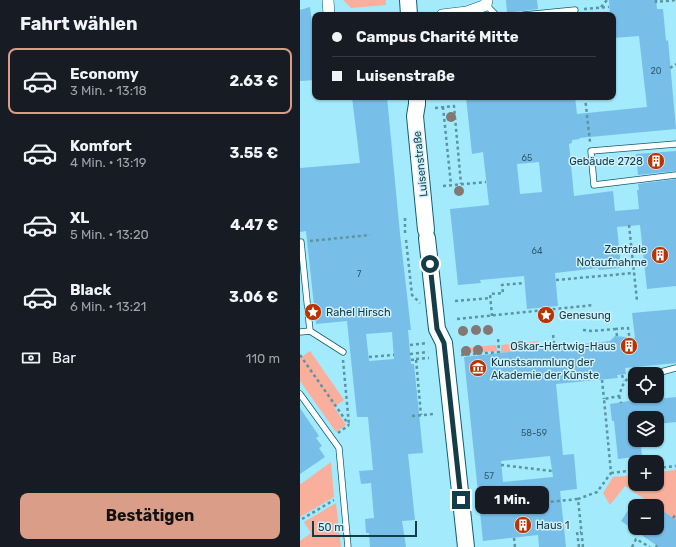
<!DOCTYPE html>
<html lang="de">
<meta charset="utf-8">
<style>
:root{--surface:#171b24;--page:#242831;--text:#f1f3f6;--muted:#9ea1a6;--line:#363941;--accent:#d99d88}
body{margin:0;font-family:Rubik,sans-serif;background:var(--page);color:var(--text);height:100vh;display:flex;flex-direction:column;font-size:15px;white-space:nowrap}
*{box-sizing:border-box;margin:0}
p{font-size:13px;color:var(--muted)}
.icon{flex:none;width:22px;height:22px;fill:none;stroke:currentColor;stroke-width:2;stroke-linecap:round;stroke-linejoin:round}
.map{position:relative;flex:1;overflow:hidden}
.sheet{display:flex;flex-direction:column;background:var(--surface);width:300px}
.sheet>*{flex:none}
.top-card{position:absolute;left:12px;top:12px;width:304px;height:88px;border-radius:8px;box-shadow:0 1px 3px #0004;display:grid;align-content:center;height:88px;padding:0 20px;background:var(--surface)}
.tools{position:absolute;left:328px;top:367px;display:grid;gap:8px}
.tools a{display:grid;place-items:center;width:36px;height:36px;border-radius:8px;background:var(--surface);box-shadow:0 1px 3px #0004;font-size:20px}
.scale{position:absolute;left:12px;bottom:10px;width:105px;box-sizing:border-box;padding-left:4px;border:2px solid #153d47;border-top:0;font-size:11px;line-height:14px;white-space:nowrap;color:#153d47;-webkit-text-stroke:3px #cef0fa;paint-order:stroke}
.end{position:absolute;width:18px;height:18px;margin:-9px;border:5px solid #153d47;background:#fff;box-shadow:0 0 0 2px #fff}
.from{border-radius:50%}
.bubble{position:absolute;height:28px;border-radius:8px;background:var(--surface);box-shadow:0 1px 3px #0004;font-size:13px;font-weight:700;line-height:28px;text-align:center}
.top-card b{display:flex;align-items:center;gap:14px;height:38px;font-size:15px}
.top-card b+b{border-top:1px solid var(--line)}
.top-card i{width:10px;height:10px;background:var(--text)}
ul{padding:0;list-style:none}
li{display:flex;align-items:center;gap:12px;height:66px;margin:0 8px 6px;padding:0 12px;border:2px solid transparent;border-radius:8px}
li div{flex:1}
li b{display:block;font-size:15px}
li em{font-style:normal;font-weight:700}
li.on{border-color:var(--accent)}
li>.icon{width:36px;height:36px;stroke-width:1.5}
h2{padding:0 20px;font-size:18px;line-height:48px}
.pay{display:flex;align-items:center;gap:10px;height:44px;padding:0 20px;font-size:15px}
.pay p{margin-inline-start:auto}
.cta{display:flex;gap:8px;margin-top:auto;padding:8px 20px}
.cta a{flex:1;height:46px;border-radius:8px;background:var(--accent);color:#111;font-size:16px;font-weight:700;line-height:46px;text-align:center}
main{display:flex;flex:1;min-height:0}
.map>svg:first-child{display:block}
</style>
<main>
<section class="sheet">
<h2>Fahrt wählen</h2>
<ul>
<li class="on"><svg class="icon" aria-label="car" viewBox="0 0 24 24"><path d="M5 17H2v-5l4-1 3-4h7l3 4 3 1v5h-3M9 17h6M6 11h13"/><circle cx="7" cy="17" r="2"/><circle cx="17" cy="17" r="2"/></svg><div><b>Economy</b><p>3 Min. · 13:18</p></div><em>2.63 €</em></li>
<li><svg class="icon" aria-label="car" viewBox="0 0 24 24"><path d="M5 17H2v-5l4-1 3-4h7l3 4 3 1v5h-3M9 17h6M6 11h13"/><circle cx="7" cy="17" r="2"/><circle cx="17" cy="17" r="2"/></svg><div><b>Komfort</b><p>4 Min. · 13:19</p></div><em>3.55 €</em></li>
<li><svg class="icon" aria-label="car" viewBox="0 0 24 24"><path d="M5 17H2v-5l4-1 3-4h7l3 4 3 1v5h-3M9 17h6M6 11h13"/><circle cx="7" cy="17" r="2"/><circle cx="17" cy="17" r="2"/></svg><div><b>XL</b><p>5 Min. · 13:20</p></div><em>4.47 €</em></li>
<li><svg class="icon" aria-label="car" viewBox="0 0 24 24"><path d="M5 17H2v-5l4-1 3-4h7l3 4 3 1v5h-3M9 17h6M6 11h13"/><circle cx="7" cy="17" r="2"/><circle cx="17" cy="17" r="2"/></svg><div><b>Black</b><p>6 Min. · 13:21</p></div><em>3.06 €</em></li>
</ul>
<div class="pay"><svg class="icon" aria-label="cash" viewBox="0 0 24 24"><path d="M3 7h18v10H3z"/><circle cx="12" cy="12" r="2"/></svg>Bar<p>110 m</p></div>
<div class="cta"><a>Bestätigen</a></div>
</section>
<div class="map">
<svg width="376" height="547" viewBox="0 0 376 547">
<rect width="100%" height="100%" fill="#a2eafc"/>
<g fill="#f9af9b">
<path d="M43,0H86V5L51,8Z"/>
<path d="M238,341L240,349L201,353V345Z"/>
<path d="M196,345L197,351L164,353V348Z"/>
<path d="M10,351L44,400L34,407L46,425L36,432L0,381V358Z"/>
<path d="M31,462L34,497L0,517V483L1,484Z"/>
<path d="M376,470V520L325,486L310,505L303,493L313,477L335,475V484H357V472Z"/>
<path d="M36,503L41,547H0V541L11,533L4,522Z"/>
</g>
<g fill="#77bee9" fill-rule="evenodd">
<path d="M206,0H237L238,9L207,13Z"/>
<path d="M309,0H356L357,9H363L366,41L368,40L376,129L279,138L280,139L272,140V143L269,144L274,196L313,191L315,211L339,209L337,190H339L338,184L376,179V286L347,289L340,225L317,227L321,268L299,270L298,268L255,273L258,306L227,309L224,276L180,280L181,283L158,285L150,209L189,205L183,152L172,154L166,97H275L277,114L347,107L339,36L313,38V15H310ZM239,162L242,192L220,194L217,164Z"/>
<path d="M10,7L15,48V80L0,81V10Z"/>
<path d="M52,97H87L100,234L111,330H108L111,364H114L123,453L108,454L115,520L102,521L106,547H70L69,533H66L65,519L74,518L71,483L61,484L59,471L73,470L68,417H57L47,321L16,324L6,231L0,232V168L60,163ZM92,332L94,359L69,361L66,334Z"/>
<path d="M376,151V171L338,175L336,154Z"/>
<path d="M376,309V363L325,368L326,374L317,375L318,378L256,384L263,455L274,454L277,489L260,491L266,547H239L238,535L183,541L164,357L310,341L315,336L335,338L332,313ZM250,456L253,477L203,482L201,461Z"/>
<path d="M376,397V422L357,424V418H335V440H340L342,456L318,459L314,421H312L310,404L329,401L330,402Z"/>
<path d="M0,408L19,436L16,438L22,446L19,448L25,457L0,474Z"/>
<path d="M335,500V528H357V507L376,520V547H359L321,521Z"/>
</g>
<g fill="none" stroke-linecap="round" stroke-linejoin="round">
<defs>
<g id="lane">
<path d="M186,5L196,15"/>
<path d="M224,15L275,10"/>
<path d="M376,144L291,151L294,185L376,175"/>
<path d="M1,242L10,331"/>
<path d="M0,332L10,331L43,352"/>
<path d="M361,372L376,368"/>
<path d="M0,394L39,448L48,547"/>
</g>
<g id="street">
<path d="M28,0L29,15"/>
<path d="M142,15L167,12L186,5L187,0"/>
</g>
<g id="secondary">
<path d="M108,0L109,15"/>
<path d="M117,97V104L115,116L126,230"/>
<path d="M127,238L137,329L144,343L166,547"/>
</g>
</defs>
<use href="#lane" stroke="#0f5f70" stroke-width="7"/>
<use href="#street" stroke="#0f5f70" stroke-width="12"/>
<use href="#secondary" stroke="#0f5f70" stroke-width="18"/>
<g stroke="#5c94a2" stroke-width="2.5" stroke-dasharray="3 3" stroke-linecap="butt">
<path d="M356,0V2L376,0"/>
<path d="M301,7L307,0"/>
<path d="M284,9L309,7"/>
<path d="M370,68L376,64"/>
<path d="M285,97L290,142"/>
<path d="M143,107L151,185"/>
<path d="M135,108L154,106L161,184"/>
<path d="M143,186L186,182"/>
<path d="M329,225L337,301"/>
<path d="M105,233V217"/>
<path d="M106,240L112,295L120,303"/>
<path d="M10,241L70,235"/>
<path d="M256,280L334,273"/>
<path d="M155,301L191,298"/>
<path d="M192,316L190,294L203,293L202,285L224,283"/>
<path d="M157,319L294,305"/>
<path d="M283,330L292,331L316,329"/>
<path d="M253,335L255,348"/>
<path d="M317,336L316,329L328,328L330,341"/>
<path d="M110,345L128,343"/>
<path d="M110,354L128,352"/>
<path d="M0,355L49,425"/>
<path d="M161,355L199,352L198,338"/>
<path d="M69,357L94,355"/>
<path d="M116,359L129,358"/>
<path d="M43,360L49,425"/>
<path d="M111,360L116,359L121,415"/>
<path d="M322,375L324,381"/>
<path d="M302,380L304,399"/>
<path d="M319,396L321,403"/>
<path d="M112,416L134,414"/>
<path d="M38,433L49,425"/>
<path d="M201,465L252,471"/>
<path d="M357,468L376,466"/>
<path d="M311,473L335,470"/>
<path d="M209,506L278,499"/>
<path d="M180,509L202,507"/>
<path d="M373,518L376,514"/>
<path d="M2,519L34,500"/>
<path d="M214,538L215,547"/>
<path d="M279,547L277,532H281"/>
<path d="M283,547L278,499L297,492L311,473L304,399L319,396C322,387 324,377 335,376"/>
<path d="M332,547L336,539L350,547"/>
<path d="M356,547L357,545"/>
</g>
<use href="#lane" stroke="#fff" stroke-width="5.5"/>
<use href="#street" stroke="#fff" stroke-width="11"/>
<use href="#secondary" stroke="#fff" stroke-width="16"/>
</g>
<g fill="#837873">
<circle cx="151" cy="117" r="5"/>
<circle cx="159" cy="191" r="5"/>
<circle cx="176" cy="330" r="5"/>
<circle cx="188" cy="330" r="5"/>
<circle cx="163" cy="331" r="5"/>
<circle cx="221" cy="346" r="5"/>
<circle cx="178" cy="350" r="5"/>
<circle cx="166" cy="351" r="5"/>
</g>
<g fill="none" stroke-linecap="round" stroke-linejoin="round">
<path stroke="#153d47" stroke-width="5" d="M130,264L137,329L144,343L161,500"/>
</g>
<defs>
<symbol id="building-disc" viewBox="-11 -11 22 22"><circle r="9.5" fill="#bc3301" stroke="#cef0fa"/><path d="M-4-6H4V6H1V3H-1V6H-4ZM-2.5-4.3h1.7v1.8h-1.7ZM.8-4.3h1.7v1.8H.8ZM-2.5-1h1.7V.8h-1.7ZM.8-1h1.7V.8H.8Z" fill="#fff"/></symbol>
<symbol id="sight-disc" viewBox="-11 -11 22 22"><circle r="9.5" fill="#bc3301" stroke="#cef0fa"/><path d="M0-6L1.8-2.2L6-1.7L2.9 1.2L3.7 5.4L0 3.3L-3.7 5.4L-2.9 1.2L-6-1.7L-1.8-2.2Z" fill="#fff"/></symbol>
<symbol id="museum-disc" viewBox="-11 -11 22 22"><circle r="9.5" fill="#bc3301" stroke="#cef0fa"/><path d="M0-6L6-3V-2H-6V-3ZM-5-1h2V3h-2ZM-1-1h2V3h-2ZM3-1h2V3H3ZM-6 4H6V6H-6Z" fill="#fff"/></symbol>
</defs>
<g fill-rule="evenodd">
<use href="#building-disc" x="346" y="151" width="20" height="20"/>
<use href="#building-disc" x="350" y="245" width="20" height="20"/>
<use href="#sight-disc" x="3" y="302" width="20" height="20"/>
<use href="#sight-disc" x="236" y="305" width="20" height="20"/>
<use href="#building-disc" x="319" y="336" width="20" height="20"/>
<use href="#museum-disc" x="168" y="358" width="20" height="20"/>
<use href="#building-disc" x="213" y="515" width="20" height="20"/>
</g>
<g text-anchor="middle" stroke-width="3" stroke-linejoin="round" paint-order="stroke">
<g font-size="9" fill="#2e5d70">
<text x="356" y="74">20</text>
<text x="227" y="161">65</text>
<text x="237" y="254">64</text>
<text x="59" y="277">7</text>
<text x="234" y="436">58-59</text>
<text x="189" y="479">57</text>
</g>
<g font-size="11" fill="#153d47" stroke="#cef0fa" text-anchor="start">
<text x="343" y="165" text-anchor="end">Gebäude 2728</text>
<text x="347" y="253" text-anchor="end">Zentrale<tspan x="347" dy="13">Notaufnahme</tspan></text>
<text x="26" y="316">Rahel Hirsch</text>
<text x="259" y="319">Genesung</text>
<text x="316" y="350" text-anchor="end">Oskar-Hertwig-Haus</text>
<text x="191" y="366">Kunstsammlung der<tspan x="191" dy="13">Akademie der Künste</tspan></text>
<text x="236" y="529">Haus 1</text>
</g>
<g font-size="11" fill="#153d47" stroke="#cef0fa">
<text transform="translate(120 164) rotate(-96)" y="4">Luisenstraße</text>
</g>
</g>
</svg>
<div class="tools">
<a><svg class="icon" aria-label="locate" viewBox="0 0 24 24"><circle cx="12" cy="12" r="6"/><path d="M12 2v4M12 18v4M2 12h4M18 12h4"/></svg></a>
<a><svg class="icon" aria-label="layers" viewBox="0 0 24 24"><path d="M12 4l9 5-9 5-9-5zM3 14l9 5 9-5"/></svg></a>
<a>+</a>
<a>−</a>
</div>
<div class="scale">50 m</div>
<i class="end from" style="left:130px;top:264px"></i>
<i class="end" style="left:161px;top:500px"></i>
<div class="bubble" style="left:175px;top:486px;width:74px">1 Min.</div>
<div class="top-card">
<b><i class="from"></i>Campus Charité Mitte</b>
<b><i></i>Luisenstraße</b>
</div>
</div>
</main>
